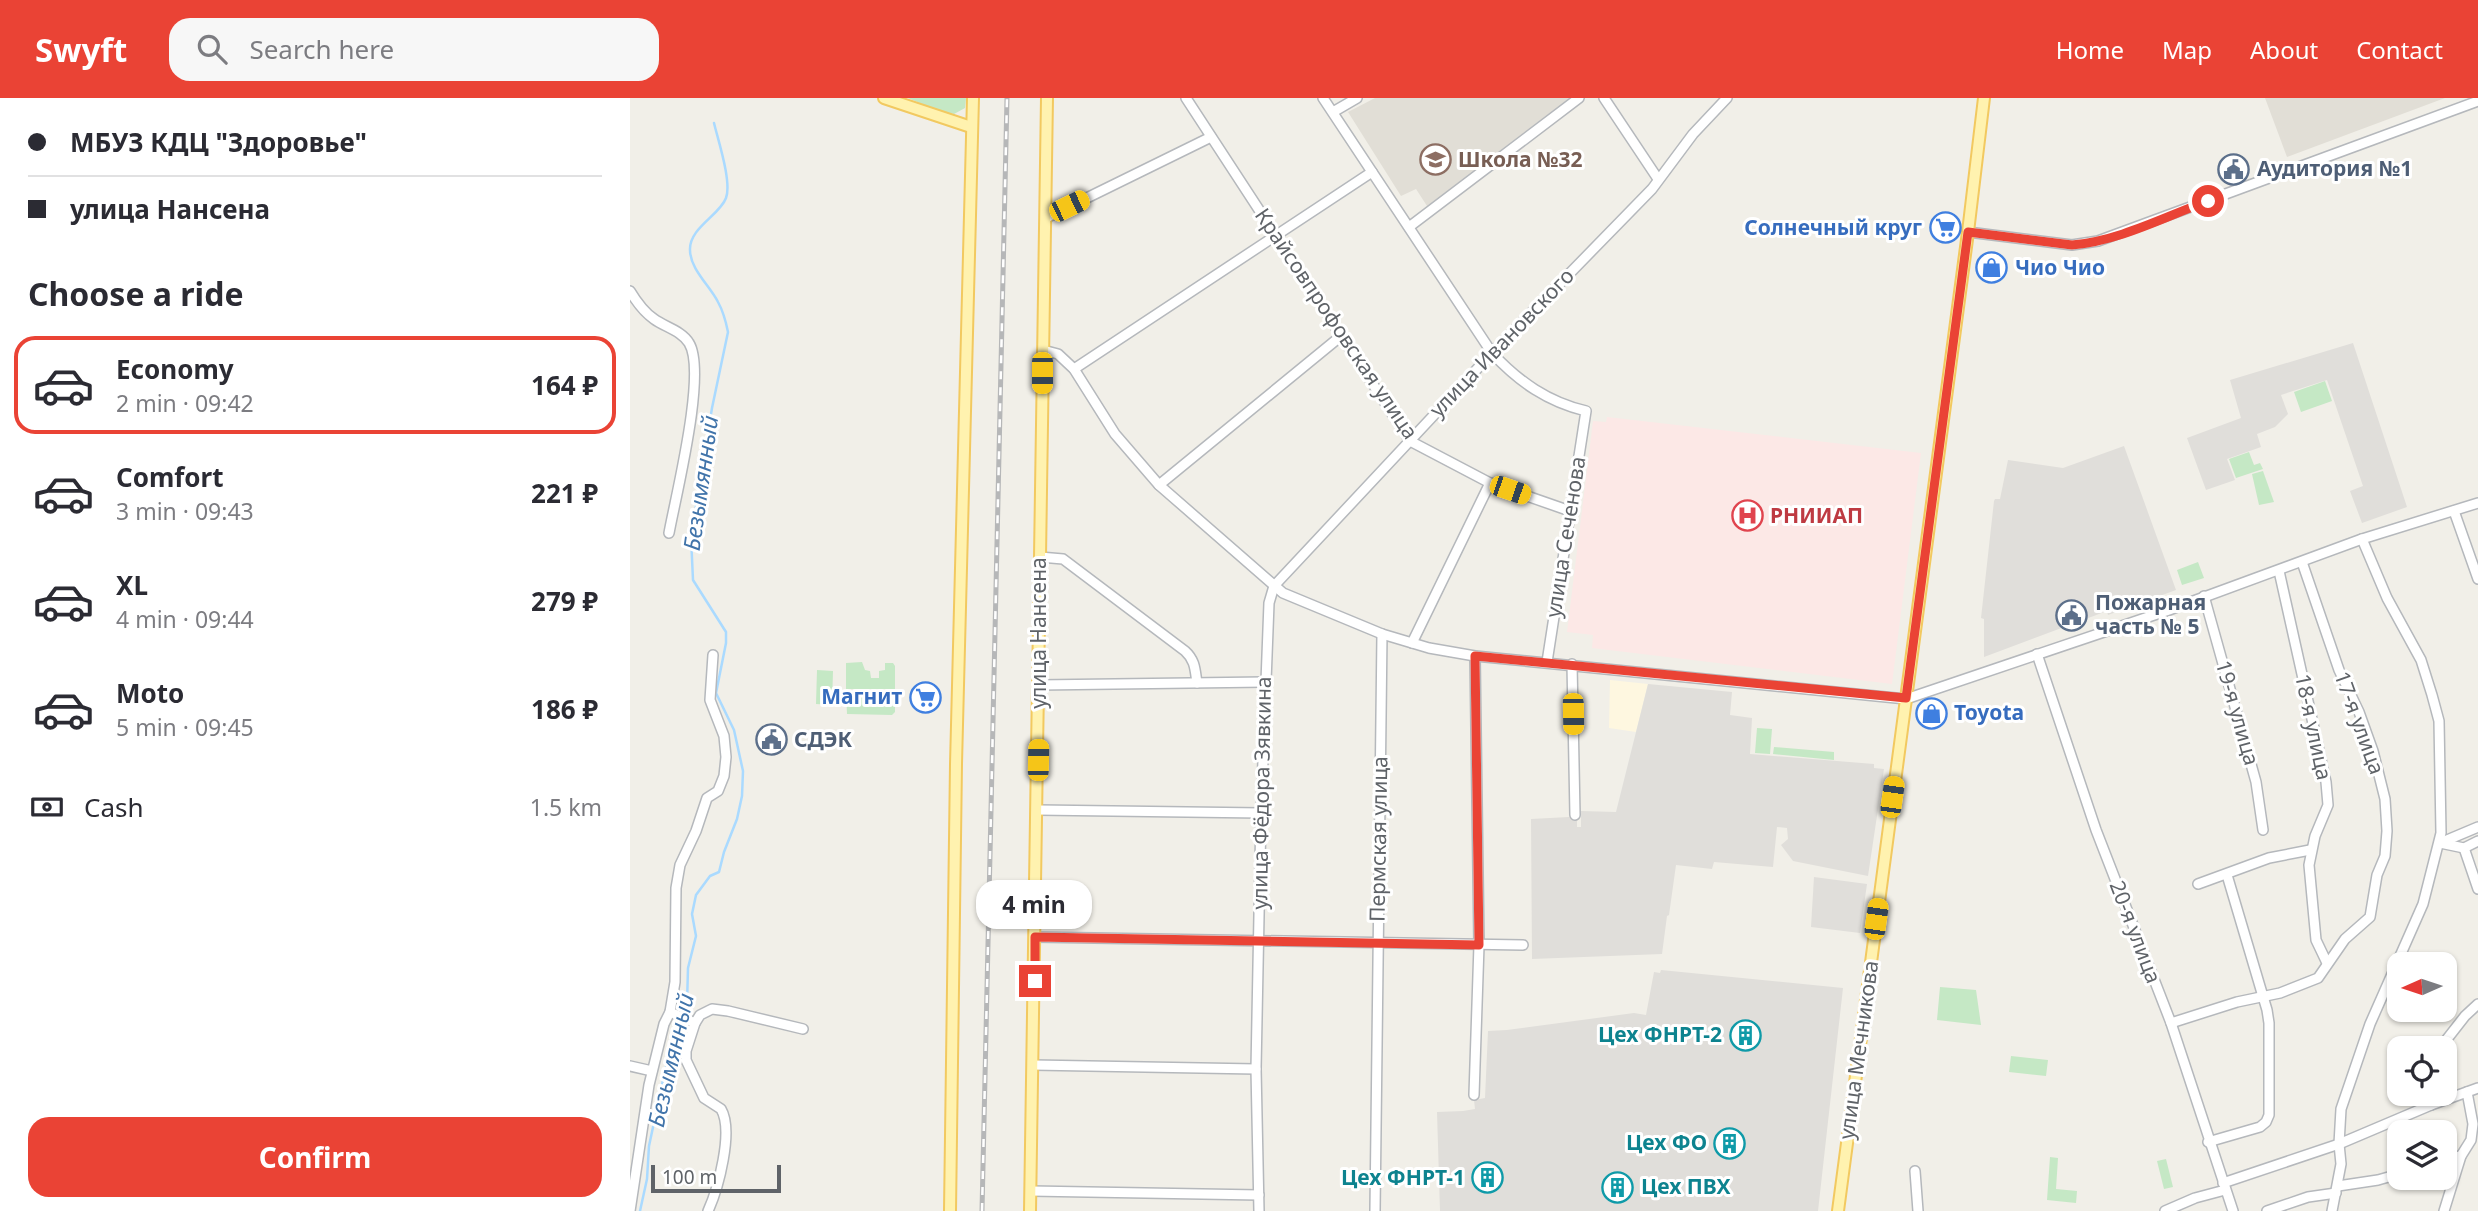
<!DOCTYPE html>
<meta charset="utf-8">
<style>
:root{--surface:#fff;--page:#f7f7f7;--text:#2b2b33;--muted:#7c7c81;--line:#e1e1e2;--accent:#ea4335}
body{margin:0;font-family:"Noto Sans",sans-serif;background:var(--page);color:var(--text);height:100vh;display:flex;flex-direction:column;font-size:26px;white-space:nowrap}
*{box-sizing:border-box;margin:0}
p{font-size:23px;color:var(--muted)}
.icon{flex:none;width:38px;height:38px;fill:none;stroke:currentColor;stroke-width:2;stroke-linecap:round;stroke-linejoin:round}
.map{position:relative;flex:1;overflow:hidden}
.side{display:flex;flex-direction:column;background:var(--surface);width:630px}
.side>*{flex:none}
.hud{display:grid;align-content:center;height:154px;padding:0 28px;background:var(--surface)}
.needle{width:46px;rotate:267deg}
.fabs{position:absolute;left:1757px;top:854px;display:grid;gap:14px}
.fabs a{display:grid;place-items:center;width:70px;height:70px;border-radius:14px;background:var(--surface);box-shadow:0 2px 5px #0004;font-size:35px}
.scale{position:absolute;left:21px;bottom:18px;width:130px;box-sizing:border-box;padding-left:7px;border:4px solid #5f6368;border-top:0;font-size:19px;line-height:24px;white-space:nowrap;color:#5f6368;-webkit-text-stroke:5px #fff;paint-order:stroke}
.end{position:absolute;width:32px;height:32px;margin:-16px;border:9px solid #ea4335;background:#fff;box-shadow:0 0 0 4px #fff}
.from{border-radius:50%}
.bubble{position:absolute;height:49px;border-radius:21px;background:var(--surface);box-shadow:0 2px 5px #0004;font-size:23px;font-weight:700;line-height:49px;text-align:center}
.car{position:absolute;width:21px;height:42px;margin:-21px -10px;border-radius:9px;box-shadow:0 0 5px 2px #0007;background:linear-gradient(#f5c518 24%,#345 0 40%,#f5c518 0 76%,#345 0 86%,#f5c518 0)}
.hud b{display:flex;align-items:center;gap:24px;height:66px;font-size:26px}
.hud b+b{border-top:2px solid var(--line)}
.hud i{width:18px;height:18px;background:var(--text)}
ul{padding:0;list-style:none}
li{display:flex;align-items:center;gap:21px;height:98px;margin:0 14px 10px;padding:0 14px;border:4px solid transparent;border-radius:21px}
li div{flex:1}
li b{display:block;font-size:26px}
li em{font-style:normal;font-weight:700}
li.current{border-color:var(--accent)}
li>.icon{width:63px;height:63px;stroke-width:1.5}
h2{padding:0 28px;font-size:32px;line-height:84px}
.pay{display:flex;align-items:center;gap:18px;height:77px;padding:0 28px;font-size:26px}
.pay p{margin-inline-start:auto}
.primary-button{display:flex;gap:14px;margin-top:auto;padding:14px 28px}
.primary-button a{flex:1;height:80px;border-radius:21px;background:var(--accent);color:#fff;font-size:28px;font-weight:700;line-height:80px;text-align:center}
header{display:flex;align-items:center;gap:42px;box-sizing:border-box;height:98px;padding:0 35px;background:var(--accent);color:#fff}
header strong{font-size:33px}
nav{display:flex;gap:38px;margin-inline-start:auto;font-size:24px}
.search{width:490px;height:63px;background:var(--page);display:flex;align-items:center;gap:18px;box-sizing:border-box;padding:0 24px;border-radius:21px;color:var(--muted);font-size:26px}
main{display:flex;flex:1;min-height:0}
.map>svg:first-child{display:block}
</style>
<header>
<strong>Swyft</strong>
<div class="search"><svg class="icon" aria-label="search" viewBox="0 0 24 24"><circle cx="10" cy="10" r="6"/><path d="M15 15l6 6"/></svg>Search here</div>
<nav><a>Home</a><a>Map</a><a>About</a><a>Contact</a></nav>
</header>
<main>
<section class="side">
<div class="hud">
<b><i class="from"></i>МБУЗ КДЦ &quot;Здоровье&quot;</b>
<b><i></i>улица Нансена</b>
</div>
<h2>Choose a ride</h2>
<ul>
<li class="current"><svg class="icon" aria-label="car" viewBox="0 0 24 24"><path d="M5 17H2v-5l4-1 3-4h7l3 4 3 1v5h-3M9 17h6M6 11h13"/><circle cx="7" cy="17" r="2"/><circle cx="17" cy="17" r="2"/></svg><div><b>Economy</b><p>2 min · 09:42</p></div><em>164 ₽</em></li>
<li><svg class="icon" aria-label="car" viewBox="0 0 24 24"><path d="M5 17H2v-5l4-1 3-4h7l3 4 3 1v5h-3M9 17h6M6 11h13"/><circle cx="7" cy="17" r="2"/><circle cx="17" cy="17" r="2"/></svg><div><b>Comfort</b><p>3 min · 09:43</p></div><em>221 ₽</em></li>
<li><svg class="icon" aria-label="car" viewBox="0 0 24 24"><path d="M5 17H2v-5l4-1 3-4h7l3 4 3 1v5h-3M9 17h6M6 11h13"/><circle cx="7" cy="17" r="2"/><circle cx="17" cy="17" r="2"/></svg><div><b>XL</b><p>4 min · 09:44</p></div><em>279 ₽</em></li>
<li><svg class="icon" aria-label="car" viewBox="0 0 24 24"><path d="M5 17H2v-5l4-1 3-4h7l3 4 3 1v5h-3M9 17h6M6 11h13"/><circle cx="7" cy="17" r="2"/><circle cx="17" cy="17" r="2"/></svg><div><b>Moto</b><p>5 min · 09:45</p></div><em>186 ₽</em></li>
</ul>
<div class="pay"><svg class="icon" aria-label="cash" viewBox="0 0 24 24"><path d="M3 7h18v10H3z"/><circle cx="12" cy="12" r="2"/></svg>Cash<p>1.5 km</p></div>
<div class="primary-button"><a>Confirm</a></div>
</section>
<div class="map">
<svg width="1848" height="1113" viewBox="0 0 1848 1113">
<rect width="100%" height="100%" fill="#f1efe8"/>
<path fill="#fef7e0" d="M980,582L1018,586L1006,634L979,630Z"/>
<g fill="#e0deda">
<path d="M1723,245L1777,409L1732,425L1720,393L1733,388L1697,282L1651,297L1658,316L1645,329L1627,336L1631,349L1597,361L1605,382L1576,392L1557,340L1611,320L1600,282Z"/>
<path d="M1494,348L1546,492L1478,517L1477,513L1354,559V521L1351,520L1364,403L1365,401H1370L1378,362L1433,370Z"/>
<path d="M1018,586L1102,594L1100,617L1122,620L1120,656L1244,666V670L1254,671L1238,778L1163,763L1151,747L1158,741L1157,730L1147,729L1143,769L1084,764L1082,771L1046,767L1039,817L1037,818L1032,856L902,861L901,721L939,719L947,720V729H951V713L986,714Z"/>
<path d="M1184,779L1237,786L1230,835L1181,829Z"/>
<path d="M1031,872L1213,890L1188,1113H810L807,1014L833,1013L845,1011L844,1002L855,1000L858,933L877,932L1004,915L1016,917L1024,874L1030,875Z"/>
</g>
<g fill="#e1ded6">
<path d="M745,0H943L799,111L786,91L771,98L718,14Z"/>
<path d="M1635,0H1815L1657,59Z"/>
</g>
<path fill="#fce8e6" d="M977,319L1291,355L1262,586L962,550L963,537L937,534L963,323L976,324Z"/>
<g fill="#c5e8c5">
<path d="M278,0H336L335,10L324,16L309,13Z"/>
<path d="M1695,283L1702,303L1671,314L1664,294Z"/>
<path d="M1619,354L1624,367L1630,365L1633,371L1606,380L1599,361Z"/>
<path d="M1633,373L1644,404L1629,407L1622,376Z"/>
<path d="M1568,464L1574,480L1552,487L1547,472Z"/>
<path d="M232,564L235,572L240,573L241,580H249V573L255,572V565H263L265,568V591H216V565Z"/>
<path d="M187,572L203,573L202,607L186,606Z"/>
<path d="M216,594H265V614L262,617L217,616Z"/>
<path d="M1127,630L1142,631L1140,656L1125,655Z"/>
<path d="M1144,649L1204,654V662L1143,656Z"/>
<path d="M1310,889L1346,892L1351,927L1307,922Z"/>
<path d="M1381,958L1418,962L1416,978L1379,974Z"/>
<path d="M1420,1059L1428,1060L1426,1091L1447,1093L1446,1105L1417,1102Z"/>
<path d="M1536,1061L1543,1089L1534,1091L1527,1063Z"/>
</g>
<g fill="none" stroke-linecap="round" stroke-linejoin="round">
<path stroke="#aadaff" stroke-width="2.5" d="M10,1113L17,1081L19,1048L33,982L43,940L57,906L58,870L66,838L62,816L66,797L80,778L89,774L94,754L107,721L112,698L113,673L104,632L86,595L96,545V534L63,482L61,439L82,310L98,234C96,224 93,213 88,204C80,188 60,171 60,152C59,130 90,117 96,100C102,84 88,42 84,25"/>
<defs>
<g id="minor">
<path d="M556,0L780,343L860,385L940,413"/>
<path d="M693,0L862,255C889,284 918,304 956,313L917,564"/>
<path d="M974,0L1028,81"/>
<path d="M703,14L727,0"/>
<path d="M416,120L581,39"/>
<path d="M779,129L949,0"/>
<path d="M1338,134L1442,147L1468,143L1848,3"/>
<path d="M0,193C6,203 14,214 24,221C35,229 52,233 59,245C77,274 46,397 39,435"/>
<path d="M413,252L428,256L444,271L485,336L529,387L653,495L752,536L799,550L845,558L1276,601L1539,512L1732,441L1848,405"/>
<path d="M444,271L742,74"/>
<path d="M529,387L711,238"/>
<path d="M1824,413L1848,481"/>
<path d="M410,459L433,461L555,553C565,562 565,571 567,585"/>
<path d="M1649,473L1696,684L1698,707L1685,738L1679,767L1686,842L1697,865"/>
<path d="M1574,498L1626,684L1633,732"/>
<path d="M782,545L860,385"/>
<path d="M1407,556L1466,732L1541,925L1603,1113"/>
<path d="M942,566L945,717"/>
<path d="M409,587L635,584"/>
<path d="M408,712L631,715"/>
<path d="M1810,745L1848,729"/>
<path d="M1810,745L1834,750L1848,743"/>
<path d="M1834,750L1848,791"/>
<path d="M1568,786L1639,760L1680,752"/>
<path d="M405,839L893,847"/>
<path d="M40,914L65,925"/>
<path d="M1541,925L1607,904L1650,895L1688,880L1715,841L1740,819L1747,777L1755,758L1757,733L1755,701L1743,653L1729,614L1709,572L1672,464"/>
<path d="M1810,950L1835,918L1848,906"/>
<path d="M403,967L626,971"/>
<path d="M0,968L22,973"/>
<path d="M1797,996L1801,1007"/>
<path d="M844,997L849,847L845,558"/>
<path d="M1578,1044L1630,1029L1636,1024L1639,1017V925L1637,912L1597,777"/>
<path d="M1815,1061L1831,1058"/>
<path d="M1285,1073L1288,1113"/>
<path d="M1593,1085L1709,1046L1801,1007L1848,990"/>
<path d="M1708,1088L1748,1082L1769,1076"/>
<path d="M401,1093L629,1097"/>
<path d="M0,1113L19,987L34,926L40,914L45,884L46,790L50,767L66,733L77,700L88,693L94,678L96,659L94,638L80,602L83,557"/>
<path d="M78,1113C88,1091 104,1033 91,1011L74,1000L56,962V953L65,925L70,917L82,911L98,913L173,931"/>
<path d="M629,1113L626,971L631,715L639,505L644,488L862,255L1022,91L1063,36L1097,0"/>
<path d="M745,1113L752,536"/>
<path d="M1535,1113L1565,1100L1595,1092"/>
<path d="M1637,1113L1678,1099L1706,1095"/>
<path d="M1702,1113L1711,1066L1709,1046L1711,1011L1740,926L1793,806L1811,735L1809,623L1802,597L1791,562L1757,500L1732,441"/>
<path d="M1814,1113L1831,1058L1841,1042L1843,1026L1837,994"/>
</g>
<g id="major">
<path d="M254,0L341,29"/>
<path d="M320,1113L326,666L343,0"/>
<path d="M400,1113L417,0"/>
<path d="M1208,1113L1338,134L1354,0"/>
</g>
</defs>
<use href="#minor" stroke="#b5b8bc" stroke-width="12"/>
<use href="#major" stroke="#f2c960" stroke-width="14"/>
<use href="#minor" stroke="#fff" stroke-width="9"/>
<use href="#major" stroke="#fff2af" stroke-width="10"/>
<defs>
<path id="rail" d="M352,1113L377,0"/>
</defs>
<use href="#rail" stroke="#b6b7b8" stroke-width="5"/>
<use href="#rail" stroke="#fff" stroke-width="2.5" stroke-dasharray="8" stroke-linecap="butt"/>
</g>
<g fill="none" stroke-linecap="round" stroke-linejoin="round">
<path stroke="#ea4335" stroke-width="9" d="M405,883V839L849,847L845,558L1276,600L1338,134L1442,147C1489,143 1534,119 1578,103"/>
</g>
<defs>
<symbol id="school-ring" viewBox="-11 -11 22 22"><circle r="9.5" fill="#fff" stroke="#8d6e63" stroke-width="1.5"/><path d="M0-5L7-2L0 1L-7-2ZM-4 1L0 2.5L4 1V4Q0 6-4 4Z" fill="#8d6e63"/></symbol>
<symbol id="civic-ring" viewBox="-11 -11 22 22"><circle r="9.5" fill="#fff" stroke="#5c6f8a" stroke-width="1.5"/><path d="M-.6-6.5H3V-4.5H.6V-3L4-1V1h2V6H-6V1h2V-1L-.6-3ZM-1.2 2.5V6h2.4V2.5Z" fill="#5c6f8a"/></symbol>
<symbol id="supermarket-ring" viewBox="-11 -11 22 22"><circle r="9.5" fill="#fff" stroke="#3f7fe0" stroke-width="1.5"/><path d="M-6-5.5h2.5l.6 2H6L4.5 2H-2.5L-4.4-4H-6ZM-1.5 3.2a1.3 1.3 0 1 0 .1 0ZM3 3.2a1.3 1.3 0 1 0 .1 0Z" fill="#3f7fe0"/></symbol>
<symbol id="shop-ring" viewBox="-11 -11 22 22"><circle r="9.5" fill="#fff" stroke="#3f7fe0" stroke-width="1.5"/><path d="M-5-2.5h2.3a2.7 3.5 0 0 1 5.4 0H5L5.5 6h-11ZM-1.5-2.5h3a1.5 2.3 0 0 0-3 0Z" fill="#3f7fe0"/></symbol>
<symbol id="hospital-ring" viewBox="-11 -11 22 22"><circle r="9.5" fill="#fff" stroke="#e0444e" stroke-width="1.5"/><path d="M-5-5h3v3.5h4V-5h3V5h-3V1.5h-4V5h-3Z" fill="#e0444e"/></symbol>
<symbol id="building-ring" viewBox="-11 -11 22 22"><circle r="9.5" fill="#fff" stroke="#0f9aa8" stroke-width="1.5"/><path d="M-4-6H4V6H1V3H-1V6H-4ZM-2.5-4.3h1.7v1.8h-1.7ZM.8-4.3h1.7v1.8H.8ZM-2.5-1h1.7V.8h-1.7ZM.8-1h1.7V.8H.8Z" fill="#0f9aa8"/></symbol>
</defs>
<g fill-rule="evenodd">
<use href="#school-ring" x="788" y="44" width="35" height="35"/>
<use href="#civic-ring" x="1586" y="54" width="35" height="35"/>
<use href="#supermarket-ring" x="1298" y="112" width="35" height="35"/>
<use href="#shop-ring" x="1344" y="152" width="35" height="35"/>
<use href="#hospital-ring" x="1100" y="400" width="35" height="35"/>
<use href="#civic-ring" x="1424" y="500" width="35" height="35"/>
<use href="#supermarket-ring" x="278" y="582" width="35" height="35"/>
<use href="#shop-ring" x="1284" y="598" width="35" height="35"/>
<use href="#civic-ring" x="124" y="624" width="35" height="35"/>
<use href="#building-ring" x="1098" y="920" width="35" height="35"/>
<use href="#building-ring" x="1082" y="1028" width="35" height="35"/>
<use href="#building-ring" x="840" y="1062" width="35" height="35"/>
<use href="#building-ring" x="970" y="1072" width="35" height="35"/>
</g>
<g text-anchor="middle" stroke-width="6" stroke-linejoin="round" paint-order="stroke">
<g font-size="21" font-weight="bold" fill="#785e54" stroke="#fff" text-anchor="start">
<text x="828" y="69">Школа №32</text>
</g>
<g font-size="21" font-weight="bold" fill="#4e5e75" stroke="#fff" text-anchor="start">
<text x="1627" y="78">Аудитория №1</text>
<text x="1465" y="512">Пожарная<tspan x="1465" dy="24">часть № 5</tspan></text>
<text x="164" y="649">СДЭК</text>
</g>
<g font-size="21" font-weight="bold" fill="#366cbe" stroke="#fff" text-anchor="end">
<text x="1292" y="137">Солнечный круг</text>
<text x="1385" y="177" text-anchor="start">Чио Чио</text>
<text x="272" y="606">Магнит</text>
<text x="1324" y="622" text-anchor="start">Toyota</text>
</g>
<g font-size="21" fill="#5f6368" stroke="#fff">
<text transform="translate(706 226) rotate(56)" y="7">Крайсовпрофовская улица</text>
<text transform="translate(872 245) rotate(-46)" y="7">улица Ивановского</text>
<text transform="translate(936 439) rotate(-81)" y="7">улица Сеченова</text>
<text transform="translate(409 535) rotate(-90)" y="7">улица Нансена</text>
<text transform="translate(1607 615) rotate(74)" y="7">19-я улица</text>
<text transform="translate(1729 625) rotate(70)" y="7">17-я улица</text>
<text transform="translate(1683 629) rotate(78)" y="7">18-я улица</text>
<text transform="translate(632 695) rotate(-89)" y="7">улица Фёдора Зявкина</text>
<text transform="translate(749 741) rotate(-89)" y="7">Пермская улица</text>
<text transform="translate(1505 834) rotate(69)" y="7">20-я улица</text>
<text transform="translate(1229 952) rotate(-82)" y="7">улица Мечникова</text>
</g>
<g font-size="21" font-weight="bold" fill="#be3a42" stroke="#fff" text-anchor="start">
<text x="1140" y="425">РНИИАП</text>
</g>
<g font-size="21" font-weight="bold" fill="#0d838f" stroke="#fff" text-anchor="end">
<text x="1092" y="944">Цех ФНРТ-2</text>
<text x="1077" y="1052">Цех ФО</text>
<text x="835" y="1087">Цех ФНРТ-1</text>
<text x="1011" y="1096" text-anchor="start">Цех ПВХ</text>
</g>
<g font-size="23" font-style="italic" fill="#4174aa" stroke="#fff">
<text transform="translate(71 385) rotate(-82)" y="8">Безымянный</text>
<text transform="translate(41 962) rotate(-77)" y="8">Безымянный</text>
</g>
</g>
</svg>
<div class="fabs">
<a><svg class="needle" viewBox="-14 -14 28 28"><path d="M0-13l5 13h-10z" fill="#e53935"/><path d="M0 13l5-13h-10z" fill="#7c7c81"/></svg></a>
<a><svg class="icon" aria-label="locate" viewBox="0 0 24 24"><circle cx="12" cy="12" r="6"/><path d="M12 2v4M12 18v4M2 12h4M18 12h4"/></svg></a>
<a><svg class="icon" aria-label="layers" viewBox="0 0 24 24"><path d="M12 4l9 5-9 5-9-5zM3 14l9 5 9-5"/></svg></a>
</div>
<div class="scale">100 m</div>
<i class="end from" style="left:1578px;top:103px"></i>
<i class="end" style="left:405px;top:883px"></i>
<div class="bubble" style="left:346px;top:782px;width:116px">4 min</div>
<i class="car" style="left:439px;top:108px;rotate:64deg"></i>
<i class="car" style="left:412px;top:275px;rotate:180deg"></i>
<i class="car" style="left:880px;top:392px;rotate:109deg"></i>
<i class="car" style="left:943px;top:616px;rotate:179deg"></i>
<i class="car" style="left:408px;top:662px;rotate:1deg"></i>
<i class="car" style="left:1262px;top:699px;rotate:8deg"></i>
<i class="car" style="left:1246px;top:821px;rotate:8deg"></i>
</div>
</main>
